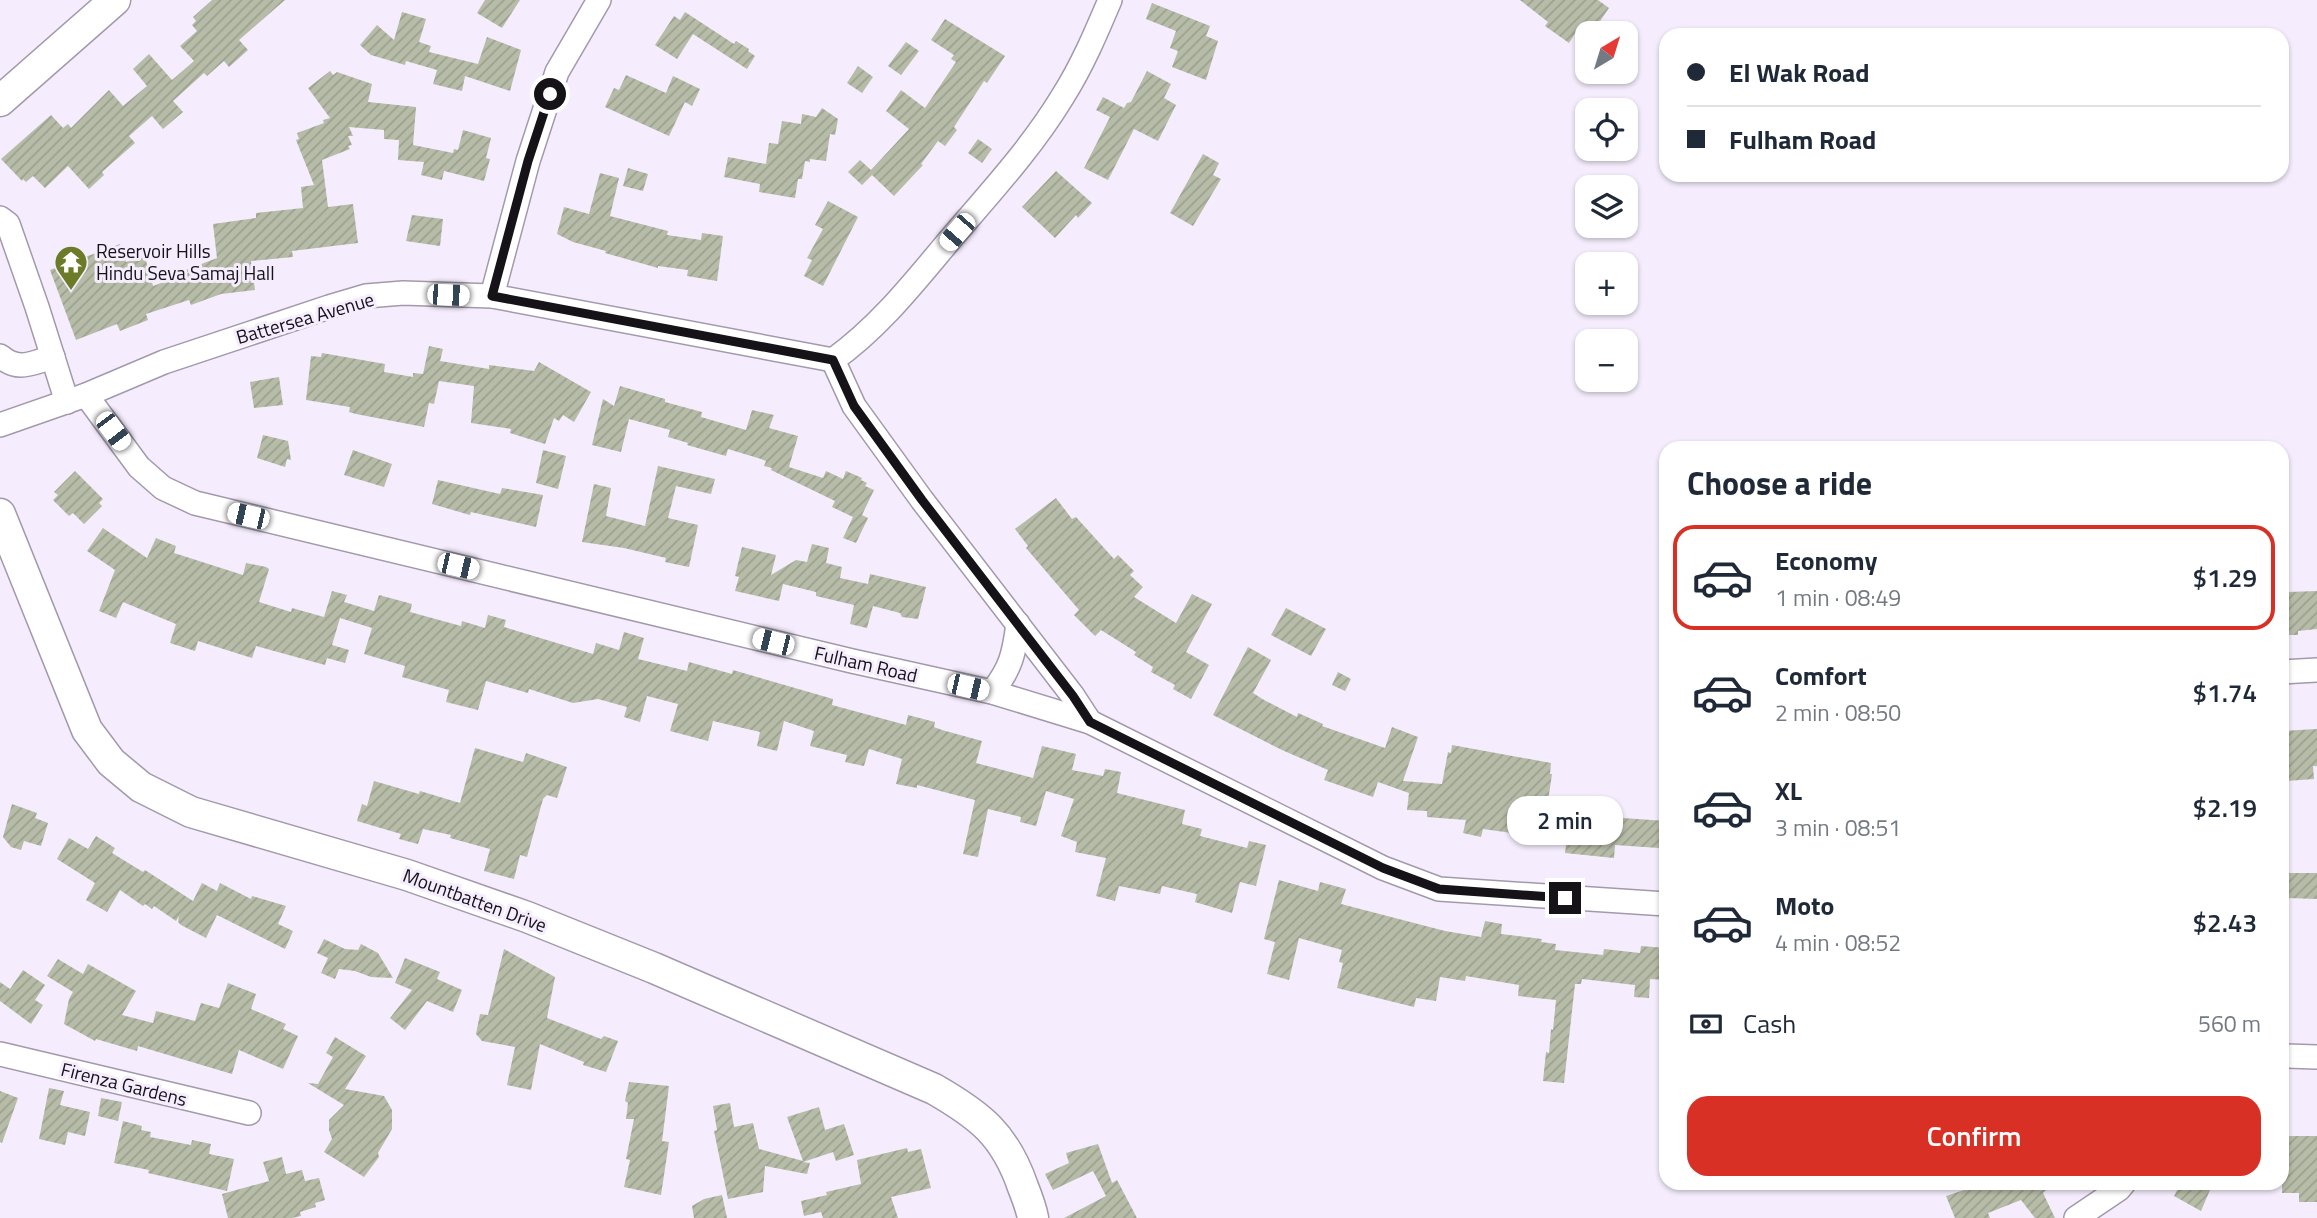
<!DOCTYPE html>
<meta charset="utf-8">
<style>
:root{--surface:#fff;--page:#f6f6f7;--text:#1f2937;--muted:#747a83;--line:#e0e1e3;--accent:#d93025}
body{margin:0;font-family:"Titillium Web",sans-serif;background:var(--page);color:var(--text);height:100vh;display:flex;flex-direction:column;font-size:26px;white-space:nowrap}
*{box-sizing:border-box;margin:0}
p{font-size:23px;color:var(--muted)}
.icon{flex:none;width:38px;height:38px;fill:none;stroke:currentColor;stroke-width:2;stroke-linecap:round;stroke-linejoin:round}
.map{position:relative;flex:1;overflow:hidden}
.details{position:absolute;left:1659px;top:441px;width:630px;height:749px;display:flex;flex-direction:column;background:var(--surface);border-radius:21px;box-shadow:0 2px 5px #0004}
.details>*{flex:none}
.top-card{position:absolute;left:1659px;top:28px;width:630px;height:154px;border-radius:21px;box-shadow:0 2px 5px #0004;display:grid;align-content:center;height:154px;padding:0 28px;background:var(--surface)}
.needle{width:46px;rotate:38deg}
.controls{position:absolute;left:1575px;top:21px;display:grid;gap:14px}
.controls a{display:grid;place-items:center;width:63px;height:63px;border-radius:14px;background:var(--surface);box-shadow:0 2px 5px #0004;font-size:35px}
.end{position:absolute;width:32px;height:32px;margin:-16px;border:9px solid #151218;background:#fff;box-shadow:0 0 0 4px #fff}
.from{border-radius:50%}
.bubble{position:absolute;height:49px;border-radius:21px;background:var(--surface);box-shadow:0 2px 5px #0004;font-size:23px;font-weight:600;line-height:49px;text-align:center}
.car{position:absolute;width:21px;height:42px;margin:-21px -10px;border-radius:9px;box-shadow:0 0 5px 2px #0007;background:linear-gradient(#fff 24%,#345 0 40%,#fff 0 76%,#345 0 86%,#fff 0)}
.top-card b{display:flex;align-items:center;gap:24px;height:66px;font-size:26px}
.top-card b+b{border-top:2px solid var(--line)}
.top-card i{width:18px;height:18px;background:var(--text)}
ul{padding:0;list-style:none}
li{display:flex;align-items:center;gap:21px;height:105px;margin:0 14px 10px;padding:0 14px;border:4px solid transparent;border-radius:21px}
li div{flex:1}
li b{display:block;font-size:26px}
li em{font-style:normal;font-weight:600}
li.active{border-color:var(--accent)}
li>.icon{width:63px;height:63px;stroke-width:1.5}
h2{padding:0 28px;font-size:32px;line-height:84px}
.pay{display:flex;align-items:center;gap:18px;height:77px;padding:0 28px;font-size:26px}
.pay p{margin-inline-start:auto}
.cta{display:flex;gap:14px;margin-top:auto;padding:14px 28px}
.cta a{flex:1;height:80px;border-radius:21px;background:var(--accent);color:#fff;font-size:28px;font-weight:600;line-height:80px;text-align:center}
.map>svg:first-child{display:block}
</style>
<div class="map">
<svg width="2317" height="1218" viewBox="0 0 2317 1218">
<defs>
<pattern id="building-hatch" width="6" height="6" patternUnits="userSpaceOnUse" patternTransform="scale(1.75)"><rect width="6" height="6" fill="#b6bca7"/><path d="M-1 1l2-2M0 6l6-6M5 7l2-2" fill="none" stroke="#9ca18f"/></pattern>
</defs>
<rect width="100%" height="100%" fill="#f5edfd"/>
<g fill="url(#building-hatch)">
<path d="M212,0H285L239,40L248,50L229,67L224,61L207,76L204,73L173,101L183,112L163,129L152,116L129,136L135,143L102,172L104,175L89,189L68,166L45,188L33,176L26,182L23,179L22,181L1,159L51,115L63,128L68,124L71,128L109,90L123,106L147,86L133,69L149,54L172,80L194,61L180,46L197,31L192,25L196,21L193,17Z"/>
<path d="M485,0H520L502,28L477,13Z"/>
<path d="M1520,0H1598L1609,8L1592,33L1580,26L1569,43L1545,26L1548,22Z"/>
<path d="M1152,3L1210,26L1206,36L1218,41L1206,80L1172,67L1178,51L1170,48L1176,31L1146,19Z"/>
<path d="M402,12L426,19L419,42L431,46L429,52L478,64L487,37L521,50L510,91L465,76L462,91L433,84L437,70L406,61L405,65L371,55L360,45L377,25L394,40Z"/>
<path d="M685,12L734,44L736,41L749,49L748,51L755,56L747,69L693,34L677,59L655,45L674,16L680,20Z"/>
<path d="M945,19L1005,56L987,83L984,81L954,127L957,130L945,146L938,141L921,164L923,165L894,196L872,175L862,185L848,172L860,160L871,170L909,129L886,111L901,90L925,108L956,62L951,59L954,55L931,40Z"/>
<path d="M906,42L919,51L901,75L888,66Z"/>
<path d="M858,66L873,77L862,93L847,83Z"/>
<path d="M330,71L333,75L337,72L372,84L368,102L416,107L413,145L453,153L454,149L458,150L463,130L491,138L486,158L490,159L484,181L444,171L442,180L421,175L424,162L398,160L399,140L384,139V130L349,127L353,136H348L352,145L348,146L350,149L322,160L328,207L353,204L358,243L292,251L293,257L251,261L255,290L221,294L191,305L189,300L146,314L148,320L120,331L117,324L76,340L50,270L120,244L126,262L145,257L153,286L188,273L186,270L217,258L213,224L256,218V213L303,208L301,187L314,185L296,140L299,139L297,133L324,123L323,120L330,118L308,88Z"/>
<path d="M1147,71L1171,84L1164,98L1176,105L1158,141L1134,129L1108,180L1084,168L1110,117L1096,110L1103,97L1124,108L1127,103L1131,102Z"/>
<path d="M626,75L666,93L673,76L700,89L692,106L685,102L669,136L605,107L614,88L619,90Z"/>
<path d="M822,108L838,119L835,135L830,134L826,161L810,159V162L805,161L802,179H798L795,198L759,192L760,184L724,177L728,157L766,164L769,143L778,144L782,121L801,124L802,114L816,117Z"/>
<path d="M978,139L992,149L982,163L968,153Z"/>
<path d="M1203,154L1219,163L1213,175L1221,179L1193,226L1170,213Z"/>
<path d="M628,168L648,174L643,191L623,186Z"/>
<path d="M1056,171L1092,203L1078,218L1076,215L1055,238L1022,207Z"/>
<path d="M600,173L619,178L610,216L668,231L667,235L701,240L702,233L723,236L717,281L687,276L688,270L658,266V268L605,253L606,251L573,242L557,234L564,207L589,214Z"/>
<path d="M828,201L858,217L823,286L804,276L812,260L807,258L823,229L815,225Z"/>
<path d="M412,215L443,219L440,246L406,241Z"/>
<path d="M429,346L443,349L440,361L489,369V365L534,371L539,362L591,392L574,422L563,415L559,421L554,418L545,444L510,433L511,429L471,423L474,386L439,381L434,404L429,403L424,427L356,414L349,412L350,407L306,400L311,356L321,357L322,353L385,364L384,372L413,377V373L423,374Z"/>
<path d="M279,377L283,405L254,408L250,382Z"/>
<path d="M620,386L665,399V402L702,412L701,417L746,430L752,410L774,415L769,428L798,436L789,467L823,478L826,471L843,479L846,471L862,478L861,480L867,483L865,486L874,490L862,515L868,518L856,543L843,538L853,517L832,507L835,501L771,470L772,468L764,466L766,461L761,459L728,449L726,456L687,445L688,443L668,437L670,430L629,419L621,452L592,445L603,399L614,406Z"/>
<path d="M263,435L288,441L291,460L287,459L285,467L257,458Z"/>
<path d="M353,450L392,464L384,487L344,475Z"/>
<path d="M543,450L566,456L558,489L536,483Z"/>
<path d="M658,466L715,479L711,494L676,486L668,518L698,525L689,567L665,562L666,558L624,548L582,542L594,484L611,488L606,516L645,526Z"/>
<path d="M75,471L103,499L99,503L102,506L84,524L73,513L69,516L53,500L58,495L54,492Z"/>
<path d="M438,480L500,494L502,488L543,495L536,527L471,512L470,515L432,504Z"/>
<path d="M1056,498L1072,519L1076,517L1114,559L1118,555L1134,571L1130,575L1143,587L1134,597L1176,623L1192,594L1212,604L1186,652L1209,665L1191,699L1173,689L1175,685L1151,672L1153,667L1134,655L1136,652L1101,630L1095,636L1074,615L1079,610L1026,548L1028,546L1015,529Z"/>
<path d="M103,528L147,558L156,538L176,546L174,553L243,575L246,563L266,567L269,569L259,602L291,612L292,608L324,617L332,591L347,595L344,602L374,611L379,595L412,604L410,612L461,626L462,621L485,628L488,615L506,620L504,627L593,654L596,643L619,650L624,632L644,638L638,659L687,671L689,662L732,674L733,670L833,699L832,705L906,725L908,715L935,722L934,727L942,730L982,741L976,763L1033,778L1042,746L1076,754L1072,770L1103,776L1105,769L1121,772L1117,793L1185,810L1182,824L1202,829L1200,836L1247,848L1249,841L1266,845L1256,886L1240,882L1232,913L1195,902L1197,894L1162,886L1160,894L1119,886L1115,901L1096,896L1106,858L1075,852L1077,842L1061,836L1074,799L1046,791L1036,826L1020,822L1021,817L988,809L978,857L963,854L975,800L917,785V788L896,784L902,759L869,749L864,766L845,762L847,755L810,746L814,731L784,721L777,751L757,746L760,732L713,721L708,741L670,731L678,704L647,696L640,722L624,717L627,707L598,699L573,703L529,689L528,693L486,681L478,710L446,702L449,690L402,677L405,666L364,654L372,628L340,618L332,645L349,650L345,663L327,658L325,665L256,646L252,658L198,641L195,651L170,643L176,624L123,602L116,618L99,611L115,570L87,551Z"/>
<path d="M812,544L829,548L826,563L842,567L840,578L868,584L870,574L926,587L918,619L902,617L900,613L873,606L867,628L850,624L854,605L816,596V592L783,584L779,601L735,591L739,577L735,576L742,547L776,555L771,575L796,560L807,562Z"/>
<path d="M2317,591V629L2298,631V635H2282V596H2287V592Z"/>
<path d="M1286,608L1326,629L1311,656L1271,635Z"/>
<path d="M1248,647L1271,660L1253,693L1264,700L1297,717L1298,713L1323,724L1322,726L1385,748L1392,727L1418,737L1403,781L1442,784L1448,752L1451,753L1452,745L1551,763L1550,774H1552L1548,801L1596,805L1594,816L1666,821V844H1659V848L1615,845L1614,858L1565,853L1567,837L1534,831V836L1483,829L1481,837L1463,833L1466,820L1427,817V811L1407,810L1409,793L1378,782L1373,797L1324,780L1328,770L1282,750L1213,715Z"/>
<path d="M1338,672L1351,679L1345,691L1332,685Z"/>
<path d="M2317,729V766H2313L2314,779L2285,781L2282,731Z"/>
<path d="M475,748L523,762L526,753L567,767L557,798L547,795L543,799L527,857L520,855L514,879L484,871L490,849L450,838L451,835L423,829L418,844L399,839L401,834L357,821L362,804L367,806L374,781L419,794L420,791L460,803Z"/>
<path d="M12,804L37,813L35,818L48,823L41,846L24,841L21,850L11,847L3,837Z"/>
<path d="M96,836L115,848L112,853L143,872L145,870L193,901L202,883L217,891L220,883L251,899L252,896L286,906L278,924L293,931L285,949L217,915L206,938L181,925L178,922L179,916L176,921L154,906L152,909L145,904L143,906L120,890L107,912L86,900L95,883L57,859L69,838L88,849Z"/>
<path d="M2282,873H2317V899L2282,898Z"/>
<path d="M1279,880L1318,891L1320,882L1346,889L1341,904L1445,931L1481,937L1485,921L1502,924L1501,934L1542,939L1541,942L1556,944L1555,950L1603,955L1604,949L1640,953L1641,946L1666,948V980L1650,979L1649,998L1634,997L1635,985L1582,979L1581,984H1575L1564,1083L1543,1081L1546,1052L1549,1053L1551,1029L1553,1030L1556,1000L1518,996L1519,985L1466,976L1465,981L1440,977L1436,1001L1416,998L1414,1007L1337,988L1343,963L1339,962L1342,950L1299,938L1289,980L1267,974L1275,942L1264,939Z"/>
<path d="M324,939L345,949L358,950L361,944L378,953L393,978L371,977L355,971L339,969L335,979L321,973L328,958L317,953Z"/>
<path d="M504,949L555,977L547,1018L601,1039L604,1036L618,1041L606,1072L583,1065L584,1062L540,1044L531,1090L507,1085L515,1047L482,1041L476,1034L480,1014L488,1015Z"/>
<path d="M405,958L440,972L437,979L462,990L453,1012L427,1001L405,1030L390,1018L412,990L395,983Z"/>
<path d="M58,959L83,974L88,964L136,991L122,1015L153,1023L156,1011L195,1021L201,1003L219,1008L228,983L256,994L251,1009L286,1024L283,1029L298,1036L283,1069L239,1050L232,1074L138,1046L137,1051L96,1039L95,1041L64,1024L69,999L73,992L47,976Z"/>
<path d="M23,970L45,985L35,1000L43,1005L31,1024L0,1001V982L10,989Z"/>
<path d="M335,1037L366,1056L345,1089L384,1096L392,1110V1129L378,1153L379,1157L364,1177L324,1152L332,1139L329,1130V1120L344,1105L308,1083L318,1084L333,1057L326,1053Z"/>
<path d="M629,1082L669,1086L662,1141L669,1142L661,1195L624,1187L630,1160L626,1159L634,1119H626L628,1103L625,1101Z"/>
<path d="M49,1088L64,1091L60,1105L90,1112L85,1136L68,1132L65,1145L39,1139Z"/>
<path d="M0,1091L18,1098L2,1143L0,1142Z"/>
<path d="M101,1098L122,1102L118,1121L98,1116Z"/>
<path d="M730,1103L734,1127L753,1123L759,1149L803,1161L787,1117L819,1107L825,1130L844,1124L854,1155L836,1161L833,1152L803,1162L810,1163L807,1174L765,1166L763,1192L728,1199L714,1131L717,1130L713,1106Z"/>
<path d="M123,1121L142,1126L141,1130L151,1132L150,1137L191,1145L192,1140L211,1144L209,1154L234,1159L227,1191L148,1173L149,1170L114,1163Z"/>
<path d="M2289,1136H2317V1202H2299V1193H2282V1165H2289Z"/>
<path d="M1098,1144L1112,1183L1117,1180L1137,1218H1064L1106,1196L1093,1171L1053,1190L1045,1174L1069,1163L1066,1153Z"/>
<path d="M907,1148L908,1152L921,1149L931,1188L891,1197L898,1218H823L821,1212L804,1216L801,1201L827,1195L826,1192L861,1184L857,1160Z"/>
<path d="M282,1157L286,1174L302,1170L305,1181L319,1178L325,1200L315,1203L316,1207L300,1212L301,1216L292,1218H228L222,1194L269,1181L263,1162Z"/>
<path d="M1985,1183H2054L2043,1193L2055,1218H2035L2021,1200L1988,1213L1990,1218H1955L1946,1196Z"/>
<path d="M2181,1183H2213L2201,1211L2174,1196Z"/>
<path d="M722,1195L727,1218H694L692,1206L704,1199Z"/>
</g>
<g fill="none" stroke-linecap="round" stroke-linejoin="round">
<defs>
<g id="minor">
<path d="M0,218L8,224L37,307L67,402"/>
<path d="M492,296L528,161L557,72L599,0"/>
<path d="M0,356C19,372 31,363 53,357"/>
<path d="M833,360L854,406L922,500L1073,696L1090,722"/>
<path d="M86,395L139,467L163,488L195,503L852,661L992,692L1090,722L1383,868L1439,889L1666,904"/>
<path d="M0,425L86,395L164,362L329,307L366,296L403,293L492,296L833,360C878,328 912,285 948,242C988,195 1031,149 1063,96C1082,66 1096,33 1110,0"/>
<path d="M2282,672L2317,670"/>
<path d="M992,692C1011,668 1014,654 1018,624"/>
<path d="M0,1054L249,1113"/>
<path d="M2282,1056L2317,1057"/>
<path d="M2076,1218L2119,1189L2124,1183"/>
</g>
<g id="major">
<path d="M0,101L115,0"/>
<path d="M0,514L87,730L111,762L141,787L191,812L407,875L527,917L654,968L934,1089C981,1116 1005,1135 1023,1187C1027,1197 1031,1207 1033,1218"/>
</g>
</defs>
<use href="#minor" stroke="#a399ab" stroke-width="26"/>
<use href="#major" stroke="#a399ab" stroke-width="33"/>
<use href="#minor" stroke="#fff" stroke-width="23"/>
<use href="#major" stroke="#fff" stroke-width="30"/>
</g>
<g fill="none" stroke-linecap="round" stroke-linejoin="round">
<path stroke="#151218" stroke-width="9" d="M550,94L528,161L492,296L833,360L854,406L922,500L1073,696L1090,722L1383,868L1439,889L1565,898"/>
</g>
<defs>
<symbol id="temple-pin" viewBox="-11 -11 22 30"><path d="M0 17L-7.5 6A9.5 9.5 0 1 1 7.5 6Z" fill="#6c7b28" stroke="#f5edfd"/><path d="M0-6L5-2H3V0L6.5 2.5H4V6H1.5V3h-3V6H-4V2.5H-6.5L-3 0V-2H-5Z" fill="#fff"/></symbol>
</defs>
<g fill-rule="evenodd">
<use href="#temple-pin" x="52" y="243" width="38" height="52"/>
</g>
<g text-anchor="middle" stroke-width="6" stroke-linejoin="round" paint-order="stroke">
<g font-size="19" fill="#151218" stroke="#f5edfd" text-anchor="start">
<text x="96" y="258">Reservoir Hills<tspan x="96" dy="22">Hindu Seva Samaj Hall</tspan></text>
</g>
<g font-size="19" fill="#151218" stroke="#f5edfd">
<text transform="translate(305 318) rotate(-16)" y="7">Battersea Avenue</text>
<text transform="translate(866 664) rotate(13)" y="7">Fulham Road</text>
<text transform="translate(475 900) rotate(20)" y="7">Mountbatten Drive</text>
<text transform="translate(124 1084) rotate(14)" y="7">Firenza Gardens</text>
</g>
</g>
</svg>
<div class="controls">
<a><svg class="needle" viewBox="-14 -14 28 28"><path d="M0-13l5 13h-10z" fill="#e53935"/><path d="M0 13l5-13h-10z" fill="#747a83"/></svg></a>
<a><svg class="icon" aria-label="locate" viewBox="0 0 24 24"><circle cx="12" cy="12" r="6"/><path d="M12 2v4M12 18v4M2 12h4M18 12h4"/></svg></a>
<a><svg class="icon" aria-label="layers" viewBox="0 0 24 24"><path d="M12 4l9 5-9 5-9-5zM3 14l9 5 9-5"/></svg></a>
<a>+</a>
<a>−</a>
</div>
<i class="end from" style="left:550px;top:94px"></i>
<i class="end" style="left:1565px;top:898px"></i>
<div class="bubble" style="left:1507px;top:796px;width:116px">2 min</div>
<i class="car" style="left:957px;top:232px;rotate:221deg"></i>
<i class="car" style="left:448px;top:295px;rotate:92deg"></i>
<i class="car" style="left:113px;top:431px;rotate:143deg"></i>
<i class="car" style="left:248px;top:516px;rotate:283deg"></i>
<i class="car" style="left:458px;top:566px;rotate:103deg"></i>
<i class="car" style="left:773px;top:642px;rotate:284deg"></i>
<i class="car" style="left:968px;top:687px;rotate:103deg"></i>
<div class="top-card">
<b><i class="from"></i>El Wak Road</b>
<b><i></i>Fulham Road</b>
</div>
<section class="details">
<h2>Choose a ride</h2>
<ul>
<li class="active"><svg class="icon" aria-label="car" viewBox="0 0 24 24"><path d="M5 17H2v-5l4-1 3-4h7l3 4 3 1v5h-3M9 17h6M6 11h13"/><circle cx="7" cy="17" r="2"/><circle cx="17" cy="17" r="2"/></svg><div><b>Economy</b><p>1 min · 08:49</p></div><em>$1.29</em></li>
<li><svg class="icon" aria-label="car" viewBox="0 0 24 24"><path d="M5 17H2v-5l4-1 3-4h7l3 4 3 1v5h-3M9 17h6M6 11h13"/><circle cx="7" cy="17" r="2"/><circle cx="17" cy="17" r="2"/></svg><div><b>Comfort</b><p>2 min · 08:50</p></div><em>$1.74</em></li>
<li><svg class="icon" aria-label="car" viewBox="0 0 24 24"><path d="M5 17H2v-5l4-1 3-4h7l3 4 3 1v5h-3M9 17h6M6 11h13"/><circle cx="7" cy="17" r="2"/><circle cx="17" cy="17" r="2"/></svg><div><b>XL</b><p>3 min · 08:51</p></div><em>$2.19</em></li>
<li><svg class="icon" aria-label="car" viewBox="0 0 24 24"><path d="M5 17H2v-5l4-1 3-4h7l3 4 3 1v5h-3M9 17h6M6 11h13"/><circle cx="7" cy="17" r="2"/><circle cx="17" cy="17" r="2"/></svg><div><b>Moto</b><p>4 min · 08:52</p></div><em>$2.43</em></li>
</ul>
<div class="pay"><svg class="icon" aria-label="cash" viewBox="0 0 24 24"><path d="M3 7h18v10H3z"/><circle cx="12" cy="12" r="2"/></svg>Cash<p>560 m</p></div>
<div class="cta"><a>Confirm</a></div>
</section>
</div>
